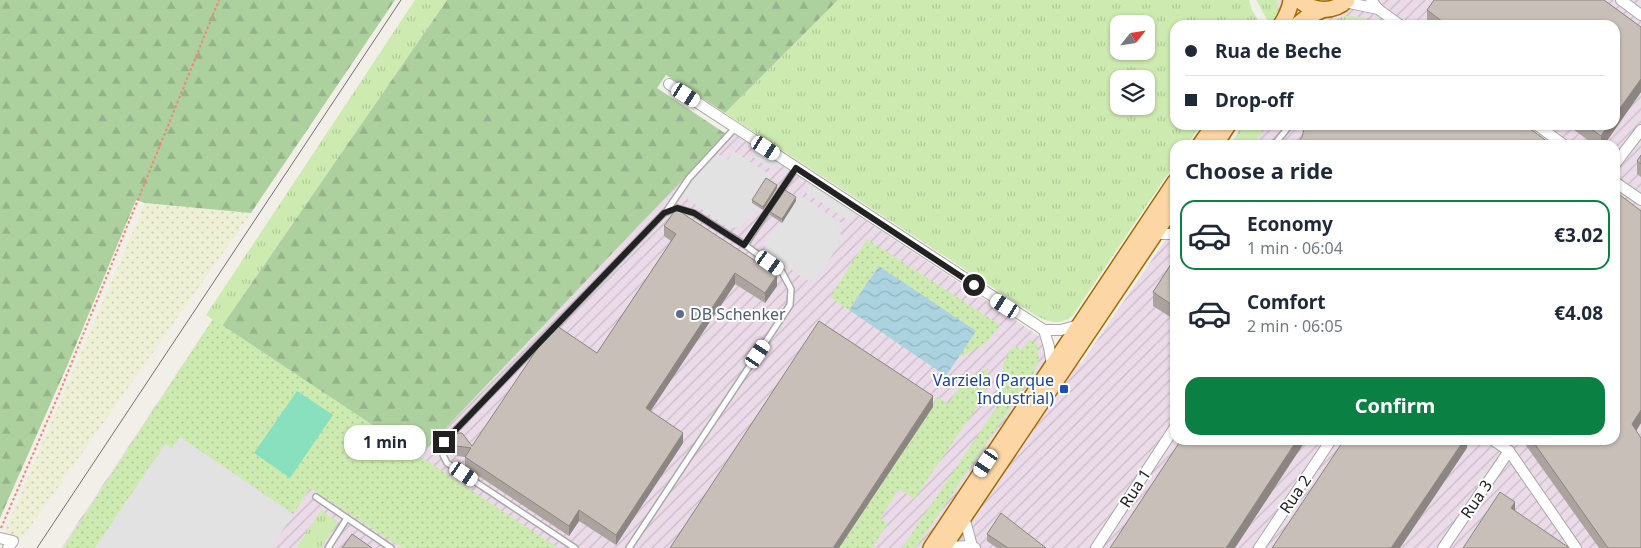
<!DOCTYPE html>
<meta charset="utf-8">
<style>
:root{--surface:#fff;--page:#f6f6f7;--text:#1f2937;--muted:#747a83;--line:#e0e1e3;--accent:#0b8043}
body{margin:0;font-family:"Noto Sans",sans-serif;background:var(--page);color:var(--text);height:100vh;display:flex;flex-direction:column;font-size:19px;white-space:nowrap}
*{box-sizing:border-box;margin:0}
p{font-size:16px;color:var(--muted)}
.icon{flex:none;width:28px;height:28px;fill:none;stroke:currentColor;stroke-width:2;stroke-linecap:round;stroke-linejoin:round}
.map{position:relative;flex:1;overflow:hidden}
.sheet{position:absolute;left:1170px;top:140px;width:450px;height:305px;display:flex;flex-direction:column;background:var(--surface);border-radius:15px;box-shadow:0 1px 4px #0004}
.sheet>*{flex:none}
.banner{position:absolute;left:1170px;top:20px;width:450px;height:110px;border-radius:15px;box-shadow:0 1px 4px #0004;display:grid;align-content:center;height:110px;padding:0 15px;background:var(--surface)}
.needle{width:32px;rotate:60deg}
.fabs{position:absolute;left:1110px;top:15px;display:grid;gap:10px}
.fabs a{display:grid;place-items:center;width:45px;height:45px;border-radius:10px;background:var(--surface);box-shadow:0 1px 4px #0004;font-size:25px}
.end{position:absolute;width:22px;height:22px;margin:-11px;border:6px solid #222;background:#fff;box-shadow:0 0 0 2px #fff}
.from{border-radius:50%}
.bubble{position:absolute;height:35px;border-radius:15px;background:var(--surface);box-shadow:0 1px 4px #0004;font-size:16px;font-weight:700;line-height:35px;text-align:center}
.car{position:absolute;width:15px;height:30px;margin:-15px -8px;border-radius:6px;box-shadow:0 0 4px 1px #0007;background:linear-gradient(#fff 24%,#345 0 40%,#fff 0 76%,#345 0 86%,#fff 0)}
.banner b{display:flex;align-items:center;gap:18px;height:48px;font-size:19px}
.banner b+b{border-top:1px solid var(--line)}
.banner i{width:12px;height:12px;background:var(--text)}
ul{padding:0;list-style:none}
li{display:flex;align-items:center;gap:15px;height:70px;margin:0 10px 8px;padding:0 5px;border:2px solid transparent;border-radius:15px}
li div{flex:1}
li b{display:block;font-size:19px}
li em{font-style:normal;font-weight:700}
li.selected{border-color:var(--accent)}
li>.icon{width:45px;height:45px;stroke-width:1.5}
h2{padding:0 15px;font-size:22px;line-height:60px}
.primary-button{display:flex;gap:10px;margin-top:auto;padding:10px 15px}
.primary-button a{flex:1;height:58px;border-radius:15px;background:var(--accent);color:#fff;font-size:20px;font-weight:700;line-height:58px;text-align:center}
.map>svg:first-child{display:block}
</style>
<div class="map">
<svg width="1641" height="548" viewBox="0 0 1641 548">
<defs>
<pattern id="industrial-furrows" width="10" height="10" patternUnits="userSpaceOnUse" patternTransform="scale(1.25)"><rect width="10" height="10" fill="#ebdbe8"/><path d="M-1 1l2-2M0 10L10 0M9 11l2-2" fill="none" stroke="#c9bcc7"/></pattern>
<pattern id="farmland-dots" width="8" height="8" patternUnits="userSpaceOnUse" patternTransform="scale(1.25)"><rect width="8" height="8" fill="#eef0d5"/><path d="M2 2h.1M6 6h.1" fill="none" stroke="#ccceb7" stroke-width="1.8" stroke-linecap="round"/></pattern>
<pattern id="grass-tufts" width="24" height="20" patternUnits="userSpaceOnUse" patternTransform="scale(1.25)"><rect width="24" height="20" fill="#cdebb0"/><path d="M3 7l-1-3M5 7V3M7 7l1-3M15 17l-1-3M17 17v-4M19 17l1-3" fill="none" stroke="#b0c997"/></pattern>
<pattern id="forest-firs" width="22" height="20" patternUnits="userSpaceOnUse" patternTransform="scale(1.25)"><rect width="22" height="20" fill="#add19e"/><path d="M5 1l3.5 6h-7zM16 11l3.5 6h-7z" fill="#95b388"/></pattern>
<pattern id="garden-dots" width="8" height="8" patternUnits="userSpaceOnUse" patternTransform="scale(1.25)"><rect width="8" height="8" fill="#cdebb0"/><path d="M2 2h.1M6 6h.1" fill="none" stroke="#b0c997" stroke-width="1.8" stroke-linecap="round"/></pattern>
<pattern id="water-waves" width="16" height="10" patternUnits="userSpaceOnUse" patternTransform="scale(1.25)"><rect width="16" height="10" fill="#aad3df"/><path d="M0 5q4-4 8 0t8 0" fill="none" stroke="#92b5bf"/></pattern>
</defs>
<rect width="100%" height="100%" fill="#f2efe9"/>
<path fill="url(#industrial-furrows)" d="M1256,0H1641V548H61L213,319L419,456L729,130L1081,364L1175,226V440H1615V145H1230L1243,125H1615V25H1277Z"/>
<path fill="url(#farmland-dots)" d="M145,203L251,213L21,540L4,533Z"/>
<g fill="url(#grass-tufts)" fill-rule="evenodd">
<path d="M415,0H447L222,326L206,315Z"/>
<path d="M838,0H1249L1252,10L1261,25H1175V125H1201L1187,145H1175V163L1073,315C1061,325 1052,323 1038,317L725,113ZM1119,24H1146V51H1119ZM1119,79H1146V106H1119Z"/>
<path d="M1256,0H1277V20L1274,25H1270Z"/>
<path d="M1346,16L1363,17L1378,22L1374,25H1317Z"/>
<path d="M1243,125H1268L1256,141L1261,145H1230Z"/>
<path d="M321,510L338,522L321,548H296Z"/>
</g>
<g fill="url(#forest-firs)">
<path d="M0,0H395L251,213L145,203L136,200L68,364L0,518Z"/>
<path d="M447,0H838L725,113L666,75L657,88L726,134L419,456L222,326Z"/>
</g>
<g fill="url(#garden-dots)">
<path d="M867,239L1000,325L985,344L958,358L976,331L878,266L849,310L830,297Z"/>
<path d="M213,319L558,548H402L310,488L293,514L180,437L171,449L164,445L95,548H63Z"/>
<path d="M1030,339L1037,344L1039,359L1034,373L917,546L915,548H902L996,408L1004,361L1014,345L1021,350Z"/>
<path d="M988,368V380L983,398L914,499L899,489L880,518L888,523L872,548H839L933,407L937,397L948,404L965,379Z"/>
</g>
<path fill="#88e0be" d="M297,391L333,415L290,478L254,453Z"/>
<g fill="#e2e2e2">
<path d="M757,149L778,163L772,170L752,156Z"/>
<path d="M733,151L772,176L752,203L758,207L749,219L740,227L732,228L727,227L682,195L695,175L717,153L728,160Z"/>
<path d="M810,184L854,213L849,221L805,192Z"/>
<path d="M799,194L841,223L836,231L844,237L813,284L768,254L765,250V244L780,221L782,223L796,201L795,200Z"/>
<path d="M180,437L293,514L271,548H95L165,444L172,449Z"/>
</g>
<path fill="url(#water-waves)" d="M879,266L976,331L946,376L849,310Z"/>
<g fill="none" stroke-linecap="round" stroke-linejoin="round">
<defs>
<g id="lane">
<path d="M1274,145L1290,125"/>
<path d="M666,212L689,178L735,128"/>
<path d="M745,245L796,168"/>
<path d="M316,497L391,548"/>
<path d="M328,548L347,518"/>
<path d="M575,548L447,463L443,455L444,442L664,213L677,208L694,213L745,245L782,272L791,289L790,305L629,548"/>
</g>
<g id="street">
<path d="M1371,0L1378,9L1400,25"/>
<path d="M1621,0L1641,15"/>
<path d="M1345,2L1378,9"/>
<path d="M669,84L1044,330H1061L1079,325"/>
<path d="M1537,125L1564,145"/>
<path d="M1615,164L1641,130"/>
<path d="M1615,182L1641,200"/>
<path d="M1154,234H1175"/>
<path d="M1044,330L1049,347L1052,365"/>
<path d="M1493,440L1509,451L1576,548"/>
<path d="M964,517L972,546"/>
<path d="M0,538L13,541L8,548"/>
<path d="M944,547L972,546L975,548"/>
<path d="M1096,548L1175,427"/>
<path d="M1259,548L1331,440"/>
<path d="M1443,548L1509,451"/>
</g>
<g id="primary">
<path d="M1299,0C1313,12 1334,13 1347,0"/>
<path d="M1281,25C1286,17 1290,9 1291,0"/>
<path d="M1297,25L1307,17L1322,10"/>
<path d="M1200,145L1214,125"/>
<path d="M1215,145L1228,125"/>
<path d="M931,548L1175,182"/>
<path d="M943,548L1175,204"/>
</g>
</defs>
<use href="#lane" stroke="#a9a9a9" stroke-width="8"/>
<use href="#street" stroke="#a9a9a9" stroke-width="12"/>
<use href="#primary" stroke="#a06b00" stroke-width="18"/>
<path stroke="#fa8072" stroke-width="2" stroke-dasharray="2.5 2.5" stroke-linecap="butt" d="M1,528L59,394L219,0"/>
<use href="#lane" stroke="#fff" stroke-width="5"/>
<use href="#street" stroke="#fff" stroke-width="10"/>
<use href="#primary" stroke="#fcd6a4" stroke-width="15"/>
<path stroke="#707070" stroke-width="1" d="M37,548L401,0"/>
</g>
<g fill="#aba49e">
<path d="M1434,0H1604L1641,27V92L1604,145H1595L1567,125H1615V25H1429L1427,24V10Z"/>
<path d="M1641,155V177L1637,174V161Z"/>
<path d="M777,188L763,210L752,203V200Z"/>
<path d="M796,201L782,223L770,215V212Z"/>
<path d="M1641,211V423L1636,431L1641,548H1599L1522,440H1615Z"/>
<path d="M664,226L777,286L765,303L735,284L650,411L683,443L616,545L579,521L569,536L465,467V457L457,456L453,451L454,437L472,446L597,353L671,241L664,236Z"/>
<path d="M1175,258V320L1153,306V292Z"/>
<path d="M987,534L1046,548H997L987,541Z"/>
</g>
<g fill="#8b8681">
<path d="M1641,79V92L1604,145H1601V136L1608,125H1615V115Z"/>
<path d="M777,185V188L763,210V207Z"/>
<path d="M796,197V201L782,223V219Z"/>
<path d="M735,273V284L646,418V408Z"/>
<path d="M777,275V286L765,303V293Z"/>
<path d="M933,396V407L839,548H833Z"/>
<path d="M1641,410V423L1632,437V424Z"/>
<path d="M683,433V443L616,545V535Z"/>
<path d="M1297,440H1306L1235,548H1226Z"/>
<path d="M1464,440H1467V448L1400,548H1391Z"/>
<path d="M1515,502V515L1511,508Z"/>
<path d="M579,510V521L569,536V526Z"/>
</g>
<g fill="#c7bfb8" stroke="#8b8681">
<path d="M1434,0H1604L1641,27V79L1615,115V25H1447L1427,10Z"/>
<path d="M1305,125H1525L1552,145H1296L1302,137Z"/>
<path d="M1586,125H1608L1601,136Z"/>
<path d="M1641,155V164L1637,161Z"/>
<path d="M766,178L777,185L763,207L752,200Z"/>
<path d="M785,190L796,197L782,219L770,212Z"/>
<path d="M1615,191L1641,211V410L1632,424L1641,438V548H1608L1532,440H1615Z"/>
<path d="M676,209L777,275L765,293L735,273L646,408L683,433L616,535L579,510L569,526L465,457L471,448L457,446L453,441L454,437L458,433H462L472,446L554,324L597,353L676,234L664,226Z"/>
<path d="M1175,258V307L1153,292Z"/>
<path d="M819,321L933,396L833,548H670Z"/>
<path d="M1181,440H1297L1226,548H1110Z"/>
<path d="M1344,440H1464L1391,548H1272Z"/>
<path d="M1500,492L1515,502L1511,508L1568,547V548H1463Z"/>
<path d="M1001,513L1046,548H1008L987,534Z"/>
<path d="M352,534L372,548H342Z"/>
</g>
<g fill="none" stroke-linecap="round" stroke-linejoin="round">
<path stroke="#222" stroke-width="6" d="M444,442L664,213L677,208L694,213L744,245L796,168L974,285"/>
</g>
<circle fill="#5c6f8a" stroke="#fff" stroke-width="2" cx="680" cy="314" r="5"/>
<rect fill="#1a4fb4" stroke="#fff" stroke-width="2" x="1059" y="384" width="10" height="10" rx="2.5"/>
<g text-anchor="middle" stroke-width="4" stroke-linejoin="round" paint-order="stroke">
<g font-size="16" fill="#4e5e75" stroke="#fff" text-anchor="start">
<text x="690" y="320">DB Schenker</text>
</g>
<g font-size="16" fill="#164399" stroke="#fff" text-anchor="end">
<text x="1054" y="386">Varziela (Parque<tspan x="1054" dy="18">Industrial)</tspan></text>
</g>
<g font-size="16" fill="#222" stroke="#fff">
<text transform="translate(1135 488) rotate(-57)" y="6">Rua 1</text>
<text transform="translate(1295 494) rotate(-56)" y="6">Rua 2</text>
<text transform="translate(1476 499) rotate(-56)" y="6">Rua 3</text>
</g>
</g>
</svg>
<div class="fabs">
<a><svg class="needle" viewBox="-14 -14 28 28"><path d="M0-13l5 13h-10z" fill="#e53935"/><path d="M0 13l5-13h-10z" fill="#747a83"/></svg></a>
<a><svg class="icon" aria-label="layers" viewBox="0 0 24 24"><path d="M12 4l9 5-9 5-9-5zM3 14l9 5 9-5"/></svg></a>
</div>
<i class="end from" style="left:974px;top:285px"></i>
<i class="end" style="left:444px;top:442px"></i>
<div class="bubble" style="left:344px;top:425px;width:82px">1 min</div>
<i class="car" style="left:686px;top:95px;rotate:123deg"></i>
<i class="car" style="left:766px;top:148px;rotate:123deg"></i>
<i class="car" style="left:770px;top:263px;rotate:125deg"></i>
<i class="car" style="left:1005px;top:306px;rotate:303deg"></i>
<i class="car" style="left:758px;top:354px;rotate:34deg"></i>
<i class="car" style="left:986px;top:463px;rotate:214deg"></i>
<i class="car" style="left:464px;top:474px;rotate:124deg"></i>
<div class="banner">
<b><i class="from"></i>Rua de Beche</b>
<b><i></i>Drop-off</b>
</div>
<section class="sheet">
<h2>Choose a ride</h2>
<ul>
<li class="selected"><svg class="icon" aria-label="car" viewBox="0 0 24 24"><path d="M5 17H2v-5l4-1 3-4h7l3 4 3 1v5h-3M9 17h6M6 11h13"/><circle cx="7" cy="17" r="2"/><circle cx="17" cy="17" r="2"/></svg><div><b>Economy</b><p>1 min · 06:04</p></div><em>€3.02</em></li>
<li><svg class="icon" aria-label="car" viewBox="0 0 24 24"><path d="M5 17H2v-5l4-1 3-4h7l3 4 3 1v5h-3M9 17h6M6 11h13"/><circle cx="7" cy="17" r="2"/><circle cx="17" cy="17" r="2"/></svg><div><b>Comfort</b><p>2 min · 06:05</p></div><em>€4.08</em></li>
</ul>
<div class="primary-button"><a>Confirm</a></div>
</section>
</div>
